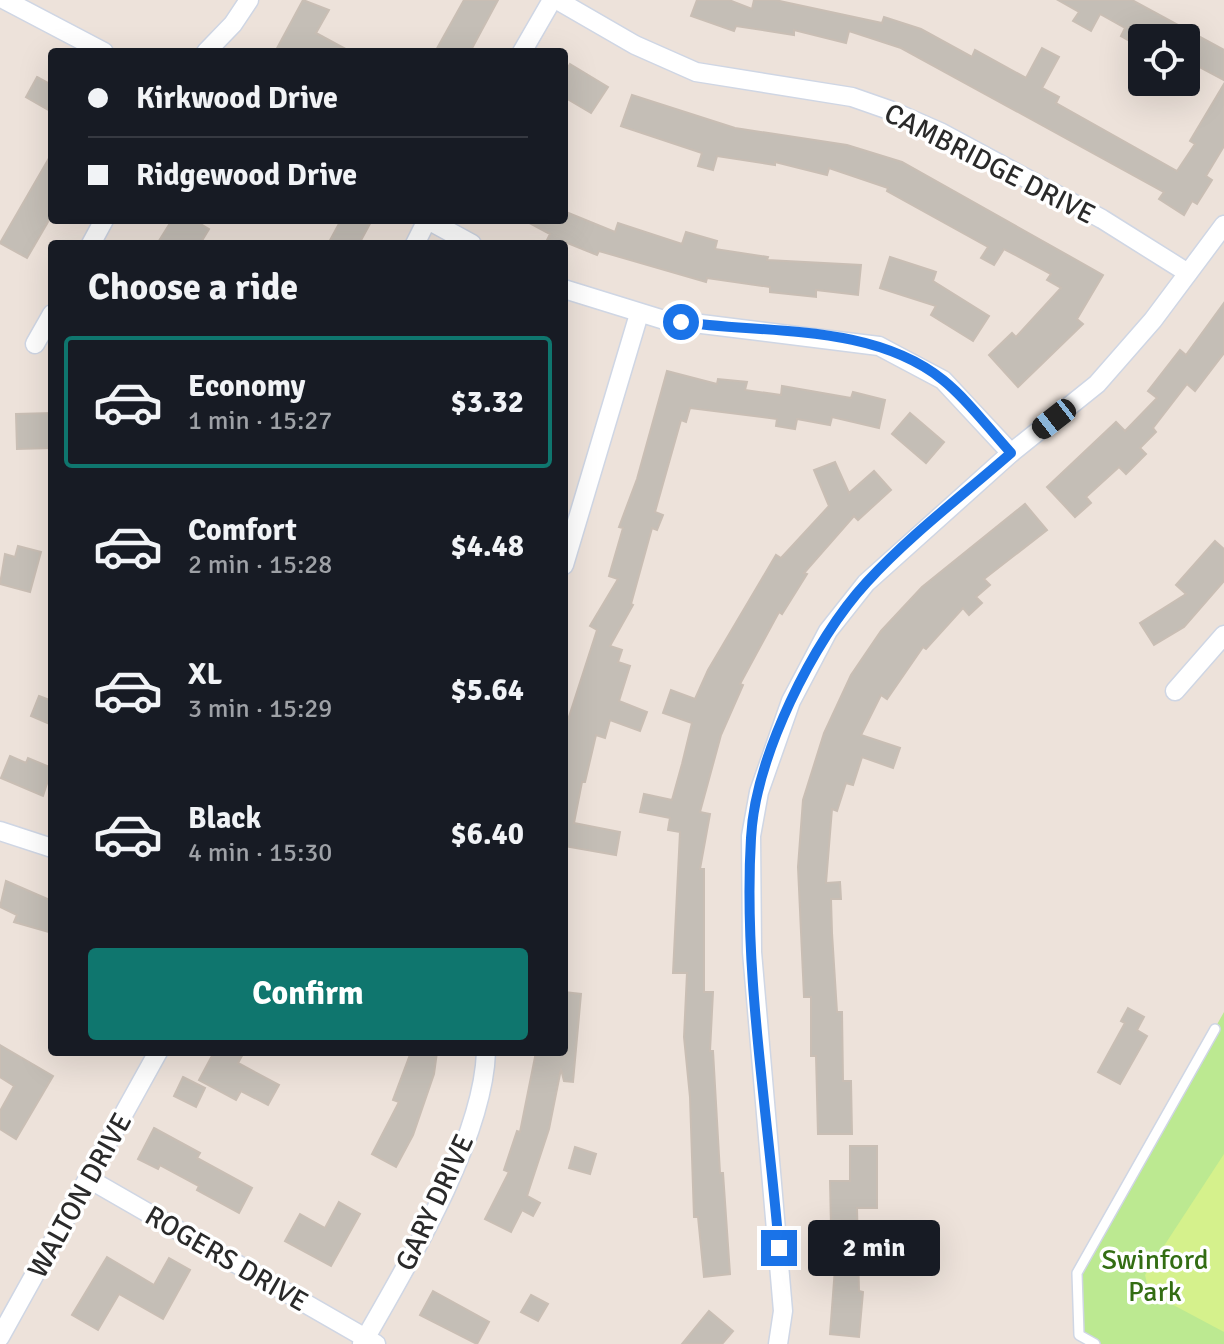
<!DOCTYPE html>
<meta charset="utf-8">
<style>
:root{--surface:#171b24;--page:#242831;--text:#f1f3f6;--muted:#9ea1a6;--line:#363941;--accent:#0f766e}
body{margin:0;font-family:Signika,sans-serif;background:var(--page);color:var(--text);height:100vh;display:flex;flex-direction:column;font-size:30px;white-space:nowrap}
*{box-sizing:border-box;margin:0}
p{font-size:26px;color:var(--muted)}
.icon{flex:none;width:44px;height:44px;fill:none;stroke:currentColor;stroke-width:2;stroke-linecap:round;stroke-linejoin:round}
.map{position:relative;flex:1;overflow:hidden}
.sheet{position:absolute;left:48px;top:240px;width:520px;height:816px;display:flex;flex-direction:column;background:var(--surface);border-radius:8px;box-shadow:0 8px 32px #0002}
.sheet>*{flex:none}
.guide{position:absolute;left:48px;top:48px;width:520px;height:176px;border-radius:8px;box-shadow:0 8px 32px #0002;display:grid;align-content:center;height:176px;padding:0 40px;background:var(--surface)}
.fabs{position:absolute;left:1128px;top:24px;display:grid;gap:16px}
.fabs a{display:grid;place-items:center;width:72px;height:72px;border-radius:8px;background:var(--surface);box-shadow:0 8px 32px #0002;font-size:40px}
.end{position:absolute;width:36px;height:36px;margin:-18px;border:10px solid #1a73e8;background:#fff;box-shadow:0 0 0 4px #fff}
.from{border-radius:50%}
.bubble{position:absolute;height:56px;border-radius:8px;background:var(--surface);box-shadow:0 8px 32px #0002;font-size:26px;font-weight:700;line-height:56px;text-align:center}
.car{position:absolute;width:24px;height:48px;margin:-24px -12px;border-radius:10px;box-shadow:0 0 6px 2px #0007;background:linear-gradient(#222 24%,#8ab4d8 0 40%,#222 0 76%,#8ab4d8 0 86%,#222 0)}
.guide b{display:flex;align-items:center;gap:28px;height:76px;font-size:30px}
.guide b+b{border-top:2px solid var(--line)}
.guide i{width:20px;height:20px;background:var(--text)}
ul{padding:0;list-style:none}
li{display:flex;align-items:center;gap:24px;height:132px;margin:0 16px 12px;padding:0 24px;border:4px solid transparent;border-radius:8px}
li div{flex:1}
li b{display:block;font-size:30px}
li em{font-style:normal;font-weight:700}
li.on{border-color:var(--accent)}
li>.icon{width:72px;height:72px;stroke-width:1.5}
h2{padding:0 40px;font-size:36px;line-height:96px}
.cta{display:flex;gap:16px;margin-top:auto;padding:16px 40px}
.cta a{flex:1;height:92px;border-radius:8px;background:var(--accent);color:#fff;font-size:32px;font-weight:700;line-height:92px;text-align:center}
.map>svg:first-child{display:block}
</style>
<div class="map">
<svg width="1224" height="1344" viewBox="0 0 1224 1344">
<rect width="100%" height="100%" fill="#ede2da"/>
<path fill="#bce991" d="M1224,1012V1344H1095L1079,1335L1077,1273Z"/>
<path fill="#d5f18c" d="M1224,1154V1332L1149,1292L1145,1275Z"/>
<g fill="#c4beb6" stroke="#c9beb4" stroke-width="2">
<path d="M303,0L329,10L316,33L351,52H275Z"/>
<path d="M464,0H498L470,52H435Z"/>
<path d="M697,0H729L752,9L754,0H775L882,23L884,17L921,29L972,57L975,50L1026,78L1042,48L1059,57L1042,88L1059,97L1056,103L1177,171L1195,144L1190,141L1224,84V146L1206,176L1212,180L1197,204L1192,201L1184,215L1159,199L1164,192L901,48L849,31L846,43L794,30V35L736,26L734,31L691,16Z"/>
<path d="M1058,0H1132L1224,50V80L1186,60V38H1142V48L1121,36L1125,28L1100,14L1091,31L1073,21L1079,12Z"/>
<path d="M570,64L608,87L591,113L564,97V74Z"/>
<path d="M37,77L52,85V112L26,97Z"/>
<path d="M632,95L735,128L847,145L902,162L1103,275L1077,319L1083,324L1018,387L989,355L1012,333L1016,337L1061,288L1047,280L1051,274L1004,249L994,265L981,258L988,247L887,191L888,188L829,168L827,175L775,162V165L717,156L713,170L698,166L702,153L621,126Z"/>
<path d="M52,153V215L27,258L0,243Z"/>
<path d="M566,212L615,232L618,223L682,244L686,232L717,241L715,249L768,257L767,260L861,265L858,295L816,290V297L770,292V287L707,278L706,282L599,251L597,255L565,242L545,244L550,234L524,220H564Z"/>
<path d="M172,220H194L209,229L200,244H157Z"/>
<path d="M341,220H372L359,244H328Z"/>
<path d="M890,257L936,272L933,281L989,316L973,341L931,315L936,306L880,288Z"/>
<path d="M1224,303V353L1195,391L1187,384L1153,428L1156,432L1140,448L1146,454L1126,474L1119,467L1086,497L1091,503L1075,517L1047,487L1116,422L1125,431L1157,398L1148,391L1180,350L1186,355Z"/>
<path d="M667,371L717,384L718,379L747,382L745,390L781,395L782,386L851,398L853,392L885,400L879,428L832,417L830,425L797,419L795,429L776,426L777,419L690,408L686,422L681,420L655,512L663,515L657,530L652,528L631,604L633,605L610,646L622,650L618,662L630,666L619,701L647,712L640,731L610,720L605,738L596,735L585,782H582L574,823L620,832L616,855L564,846L566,726L597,630L590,626L618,579L609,576L623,528L619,527L637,479Z"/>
<path d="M52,413V448L17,449L16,414Z"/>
<path d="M910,413L944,442L926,463L892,434Z"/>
<path d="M835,462L849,493L874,471L891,490L858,520L854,516L804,573L807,574L782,614L779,612L740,684L743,685L721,735L700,812L710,814L700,869H704V992H713L710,1051H713L720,1173H723L730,1274L704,1277L698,1217H694L690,1097L684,1037L687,973H673L680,832L668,830L670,818L640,812L644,794L672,800L682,764L692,723L663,713L671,690L695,699L708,670L776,555L781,558L829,506L814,470Z"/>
<path d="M1025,504L1047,530L984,579L990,585L976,597L982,603L969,615L963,608L926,649L923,647L887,699L881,695L861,735L900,748L893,768L862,757L853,785L846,783L837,811L832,809L826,883L840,882L841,899H831L832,933L837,1012H842L843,1081H851L852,1134H818L816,1056H811V997H804L798,867L803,800L824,733L851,675L881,631L922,587Z"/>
<path d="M1215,541L1224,549V581L1184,627L1154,645L1140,623L1186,594L1176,585Z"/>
<path d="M18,546L41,552L30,592L0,584L5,554L15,557Z"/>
<path d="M39,696L52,701V725L31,716Z"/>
<path d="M10,756L26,763L28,758L52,768L43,796L1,778Z"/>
<path d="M6,881L52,901V933L14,922L17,915L0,907Z"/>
<path d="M564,992L581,994L573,1082L564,1081L561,1069L549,1129L527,1196L540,1203L533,1216L522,1210L511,1232L485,1219L509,1172L504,1170L517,1131L520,1132L536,1052H564Z"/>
<path d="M1128,1008L1144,1017L1137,1030L1147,1036L1120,1084L1098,1072L1125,1023L1121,1021Z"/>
<path d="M0,1045L53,1076L16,1139L0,1129V1111L14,1086L0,1077Z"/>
<path d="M214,1052H244L238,1063L279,1085L268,1105L241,1091L236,1100L199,1080Z"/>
<path d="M411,1052H437L434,1074L413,1135L396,1167L372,1154L399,1102L393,1100Z"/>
<path d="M183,1077L205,1088L196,1107L174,1096Z"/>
<path d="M154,1128L200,1153L197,1158L252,1188L239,1213L197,1190L199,1186L160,1165L158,1169L138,1159Z"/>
<path d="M850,1146H877V1208H857L859,1291L863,1292L859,1337L830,1334L835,1268H827L825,1226H831L830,1181H850Z"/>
<path d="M575,1147L596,1154L590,1174L569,1168Z"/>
<path d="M339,1202L360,1214L331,1266L285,1241L300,1214L325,1228Z"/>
<path d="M107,1257L154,1285L169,1258L190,1270L163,1319L119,1294L98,1330L72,1315Z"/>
<path d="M433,1291L489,1322L477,1344L420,1315Z"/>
<path d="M531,1295L548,1304L538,1321L521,1312Z"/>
<path d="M709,1311L733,1331L722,1344H682Z"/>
</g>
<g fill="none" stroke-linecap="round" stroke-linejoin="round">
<defs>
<path id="lane" d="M1095,1344L1079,1335L1077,1273L1215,1029"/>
<g id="street">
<path d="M5,0L104,52"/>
<path d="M557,0L635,45L696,72L852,97L892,111L940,132L1102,219L1188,273"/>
<path d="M206,52L233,24L249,0"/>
<path d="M522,52L552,0"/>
<path d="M428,220L472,244"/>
<path d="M91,244L104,220"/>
<path d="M415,244L427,220"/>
<path d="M564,289L661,319L879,346L943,380L1011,453"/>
<path d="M35,344L52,314"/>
<path d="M564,565L639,314"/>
<path d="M1175,691L1224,635"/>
<path d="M0,831L52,848"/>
<path d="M89,1179L376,1344"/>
<path d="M0,1337L158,1052"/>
<path d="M362,1344C406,1267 483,1141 486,1052"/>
<path d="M778,1344L783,1311L752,952L751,836L759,792L791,701L828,631L866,583L1011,453L1097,384L1153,320L1224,225"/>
</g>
</defs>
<use href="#lane" stroke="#cfd6e4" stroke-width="12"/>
<use href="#street" stroke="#cfd6e4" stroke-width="21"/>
<use href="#lane" stroke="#fff" stroke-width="9"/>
<use href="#street" stroke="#fff" stroke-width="18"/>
</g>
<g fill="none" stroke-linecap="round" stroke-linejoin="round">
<path stroke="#1a73e8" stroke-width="10" d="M681,322C766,334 872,323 943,380C968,400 989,429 1011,453C963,495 910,535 867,582C813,640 755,758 751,838C743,972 768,1113 779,1248"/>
</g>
<g text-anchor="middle" stroke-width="7" stroke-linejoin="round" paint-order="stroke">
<g font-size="28" fill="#2a2a2a" stroke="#fff">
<text transform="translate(990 163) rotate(27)" y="10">CAMBRIDGE DRIVE</text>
<text transform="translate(79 1195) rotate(-61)" y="10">WALTON DRIVE</text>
<text transform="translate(434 1202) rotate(-65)" y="10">GARY DRIVE</text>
<text transform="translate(227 1258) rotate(30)" y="10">ROGERS DRIVE</text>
</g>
<g font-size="28" fill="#336d13" stroke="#fff">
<text x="1155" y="1269">Swinford<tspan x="1155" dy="32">Park</tspan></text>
</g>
</g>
</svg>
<div class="fabs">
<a><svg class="icon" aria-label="locate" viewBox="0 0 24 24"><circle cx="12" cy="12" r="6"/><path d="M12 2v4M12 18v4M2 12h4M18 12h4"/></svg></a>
</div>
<i class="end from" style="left:681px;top:322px"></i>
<i class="end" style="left:779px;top:1248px"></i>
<div class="bubble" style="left:808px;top:1220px;width:132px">2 min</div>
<i class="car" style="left:1054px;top:419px;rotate:232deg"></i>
<div class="guide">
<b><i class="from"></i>Kirkwood Drive</b>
<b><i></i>Ridgewood Drive</b>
</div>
<section class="sheet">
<h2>Choose a ride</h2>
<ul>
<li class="on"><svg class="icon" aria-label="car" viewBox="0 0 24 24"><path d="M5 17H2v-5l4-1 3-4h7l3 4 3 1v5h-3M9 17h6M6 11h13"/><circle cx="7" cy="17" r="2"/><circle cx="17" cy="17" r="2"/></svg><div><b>Economy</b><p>1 min · 15:27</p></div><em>$3.32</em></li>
<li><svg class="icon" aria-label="car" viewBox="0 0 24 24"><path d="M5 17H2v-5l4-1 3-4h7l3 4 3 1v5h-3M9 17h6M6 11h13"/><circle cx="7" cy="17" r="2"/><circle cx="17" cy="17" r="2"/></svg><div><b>Comfort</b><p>2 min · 15:28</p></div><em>$4.48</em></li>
<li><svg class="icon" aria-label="car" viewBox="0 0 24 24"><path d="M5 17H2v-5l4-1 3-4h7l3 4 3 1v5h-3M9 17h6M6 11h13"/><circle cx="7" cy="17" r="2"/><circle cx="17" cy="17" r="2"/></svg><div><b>XL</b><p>3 min · 15:29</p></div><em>$5.64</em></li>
<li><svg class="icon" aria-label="car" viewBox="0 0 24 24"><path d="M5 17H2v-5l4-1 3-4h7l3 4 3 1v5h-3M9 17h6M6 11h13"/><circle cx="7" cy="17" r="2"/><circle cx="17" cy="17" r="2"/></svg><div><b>Black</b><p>4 min · 15:30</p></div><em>$6.40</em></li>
</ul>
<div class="cta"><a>Confirm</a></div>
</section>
</div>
